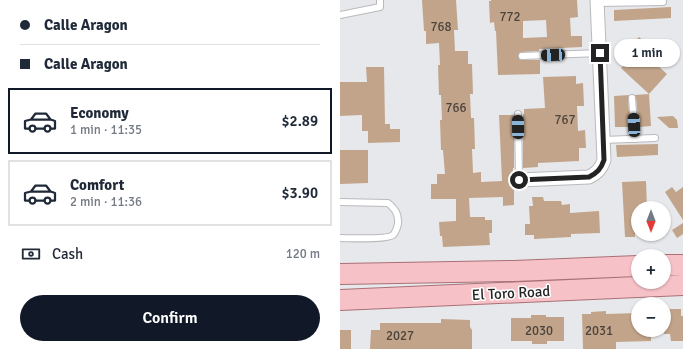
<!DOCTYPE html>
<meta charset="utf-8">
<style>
:root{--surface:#fff;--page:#f2f2f3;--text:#1f2937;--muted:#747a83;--line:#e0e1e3;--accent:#111827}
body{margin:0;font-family:Signika,sans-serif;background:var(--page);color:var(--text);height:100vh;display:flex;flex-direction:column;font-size:15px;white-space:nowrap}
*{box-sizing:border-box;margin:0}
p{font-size:13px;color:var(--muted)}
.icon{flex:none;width:22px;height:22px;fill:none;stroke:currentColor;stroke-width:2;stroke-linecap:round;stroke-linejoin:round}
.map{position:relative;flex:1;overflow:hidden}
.sheet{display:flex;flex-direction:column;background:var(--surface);width:340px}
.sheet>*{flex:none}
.top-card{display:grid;align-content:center;height:88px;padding:0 20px;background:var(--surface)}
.needle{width:26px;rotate:180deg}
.buttons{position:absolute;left:291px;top:201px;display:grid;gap:8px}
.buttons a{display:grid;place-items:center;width:40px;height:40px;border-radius:50%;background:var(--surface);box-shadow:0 1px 3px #0004;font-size:20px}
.end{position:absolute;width:18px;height:18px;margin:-9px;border:5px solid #232324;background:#fff;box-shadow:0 0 0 2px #fff}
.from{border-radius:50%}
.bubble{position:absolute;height:28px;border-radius:14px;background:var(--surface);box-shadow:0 1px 3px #0004;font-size:13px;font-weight:600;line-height:28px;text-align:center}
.car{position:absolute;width:12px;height:24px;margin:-12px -6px;border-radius:5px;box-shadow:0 0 3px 1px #0007;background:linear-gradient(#222 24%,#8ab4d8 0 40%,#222 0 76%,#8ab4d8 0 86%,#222 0)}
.top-card b{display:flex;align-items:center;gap:14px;height:38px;font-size:15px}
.top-card b+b{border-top:1px solid var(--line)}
.top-card i{width:10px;height:10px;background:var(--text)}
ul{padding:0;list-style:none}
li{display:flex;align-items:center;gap:12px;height:66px;margin:0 8px 6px;padding:0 12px;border:2px solid var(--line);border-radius:0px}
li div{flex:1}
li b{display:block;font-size:15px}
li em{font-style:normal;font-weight:600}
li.on{border-color:var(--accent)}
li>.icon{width:36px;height:36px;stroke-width:1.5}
.pay{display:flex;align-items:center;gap:10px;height:44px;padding:0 20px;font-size:15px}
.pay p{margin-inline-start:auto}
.primary-button{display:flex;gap:8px;margin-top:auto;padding:8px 20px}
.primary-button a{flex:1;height:46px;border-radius:24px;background:var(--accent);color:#fff;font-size:16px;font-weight:600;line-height:46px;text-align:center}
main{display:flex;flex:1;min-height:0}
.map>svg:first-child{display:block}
</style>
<main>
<section class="sheet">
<div class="top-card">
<b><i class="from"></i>Calle Aragon</b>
<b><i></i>Calle Aragon</b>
</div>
<ul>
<li class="on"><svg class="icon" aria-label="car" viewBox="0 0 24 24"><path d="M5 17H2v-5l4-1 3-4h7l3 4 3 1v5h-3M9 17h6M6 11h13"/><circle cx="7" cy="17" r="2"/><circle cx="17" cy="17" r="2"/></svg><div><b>Economy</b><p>1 min · 11:35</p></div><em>$2.89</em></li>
<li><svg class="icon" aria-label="car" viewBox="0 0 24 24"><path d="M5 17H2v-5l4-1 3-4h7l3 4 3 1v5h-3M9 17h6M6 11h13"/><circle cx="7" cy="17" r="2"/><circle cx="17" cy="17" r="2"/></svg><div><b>Comfort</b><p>2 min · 11:36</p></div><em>$3.90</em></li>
</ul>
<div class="pay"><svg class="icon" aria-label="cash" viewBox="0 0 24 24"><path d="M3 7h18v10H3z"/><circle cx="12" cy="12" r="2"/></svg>Cash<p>120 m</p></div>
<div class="primary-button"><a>Confirm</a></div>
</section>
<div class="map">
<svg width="343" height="349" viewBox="0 0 343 349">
<rect width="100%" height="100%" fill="#e7e8eb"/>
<g fill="#c2a48a" fill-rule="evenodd">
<path d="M82,0H116L118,30H114L115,51H128V64H132L133,94H130L131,118H134L135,149H132L133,173L141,172V182L162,181L159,115H174V168H173V175L171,180L174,186V205L163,206V197L129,198L130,217H145V220H152V233H149L150,245L103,247L102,236H100L99,222L116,221V199H91V184H97V174H105L103,150H101L100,120H102L101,95H99L98,65H100L99,43L86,44V31H84Z"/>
<path d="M151,0H237L238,17L230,18L231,36H242V47L199,49V51L180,52L178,56L180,60H200V74L158,75L156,31H155L154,22L150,23L149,1H151ZM206,20L207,37L183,38V21Z"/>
<path d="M331,7V18L274,21V10Z"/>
<path d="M299,37L322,57L316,64L327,74L309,94L311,126L299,127L296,98L295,95L309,94L283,70L281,68L287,62L276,52L288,39L293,43Z"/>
<path d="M26,67H44L45,124H50V129H60V142L28,143V131H22V115L0,116V82H27Z"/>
<path d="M236,76V84L243,83L244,106H237L238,131L245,130L246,148H239V161L198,163V167L183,168V114H184V109L205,108L203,77Z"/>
<path d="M289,95L288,98L290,127H275L274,96Z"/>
<path d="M333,116L337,120L338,128H329L317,117Z"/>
<path d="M318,144V155L277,157L276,145Z"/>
<path d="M0,150H28V183L0,184Z"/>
<path d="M306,181L307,208H298V232H295V237H285L282,182Z"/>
<path d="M332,187L336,192L343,187V220L325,192Z"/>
<path d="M192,197H203L204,201H221L222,205L230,204V213L259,211L260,233L231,234V237L194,239V235H185V224H190L189,206H193Z"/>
<path d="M343,223V234L337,238L332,230Z"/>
<path d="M324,309H341V316H343V341H331L330,334H324Z"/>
<path d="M266,311V314L298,313V330H311V341L276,342V349H243L242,314H251V312Z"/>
<path d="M191,315H206V317H224V341H207V344H192V341H171V318H191Z"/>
<path d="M101,319L130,320V327L132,330V349H30L31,330H40V323H101Z"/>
<rect x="0" y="330" width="11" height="19"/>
</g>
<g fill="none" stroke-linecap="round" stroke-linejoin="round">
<defs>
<g id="lane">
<path d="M257,3L323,2"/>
<path d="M0,15L40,7V0"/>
<path d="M182,56L260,53"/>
<path d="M292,98L295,139"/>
<path d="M178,114L179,180"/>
<path d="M263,140L315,138"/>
<path d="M0,202L48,203C55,209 59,214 58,224C57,228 56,232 53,235C47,240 10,238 0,238"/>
</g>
<path id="street" d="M179,180L249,177C257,173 261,169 264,160L257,0"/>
<g id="primary">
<path d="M324,265H343"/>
<path d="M0,274L174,271L298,266"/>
<path d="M0,300L343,285"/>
</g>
</defs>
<use href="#lane" stroke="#b9babc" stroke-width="8"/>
<use href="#street" stroke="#b9babc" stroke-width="15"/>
<use href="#primary" stroke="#a97076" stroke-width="22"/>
<use href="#lane" stroke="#fff" stroke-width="6"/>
<use href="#street" stroke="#fff" stroke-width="13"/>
<use href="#primary" stroke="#f7c2c7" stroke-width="20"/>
</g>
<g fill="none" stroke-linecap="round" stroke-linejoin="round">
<path stroke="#232324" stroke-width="5" d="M179,180L249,177C257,173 261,169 264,160L260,53"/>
</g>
<g text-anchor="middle" stroke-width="3" stroke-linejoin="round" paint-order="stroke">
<g font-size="13" fill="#4b433e">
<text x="170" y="21">772</text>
<text x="101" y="31">768</text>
<text x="116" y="112">766</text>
<text x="225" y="124">767</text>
<text x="199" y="335">2030</text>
<text x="259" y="335">2031</text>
<text x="60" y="340">2027</text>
</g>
<g font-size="15" fill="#232324" stroke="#fff">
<text transform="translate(171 293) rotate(-3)" y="5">El Toro Road</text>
</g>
</g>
</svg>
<div class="buttons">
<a><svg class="needle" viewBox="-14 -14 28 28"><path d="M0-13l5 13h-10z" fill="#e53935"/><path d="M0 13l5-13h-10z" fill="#747a83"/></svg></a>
<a>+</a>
<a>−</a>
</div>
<i class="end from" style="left:179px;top:180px"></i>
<i class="end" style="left:260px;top:53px"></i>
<div class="bubble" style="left:274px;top:39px;width:66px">1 min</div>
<i class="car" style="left:213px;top:55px;rotate:267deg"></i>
<i class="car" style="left:294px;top:125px;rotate:357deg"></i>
<i class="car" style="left:178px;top:127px;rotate:359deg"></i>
</div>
</main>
